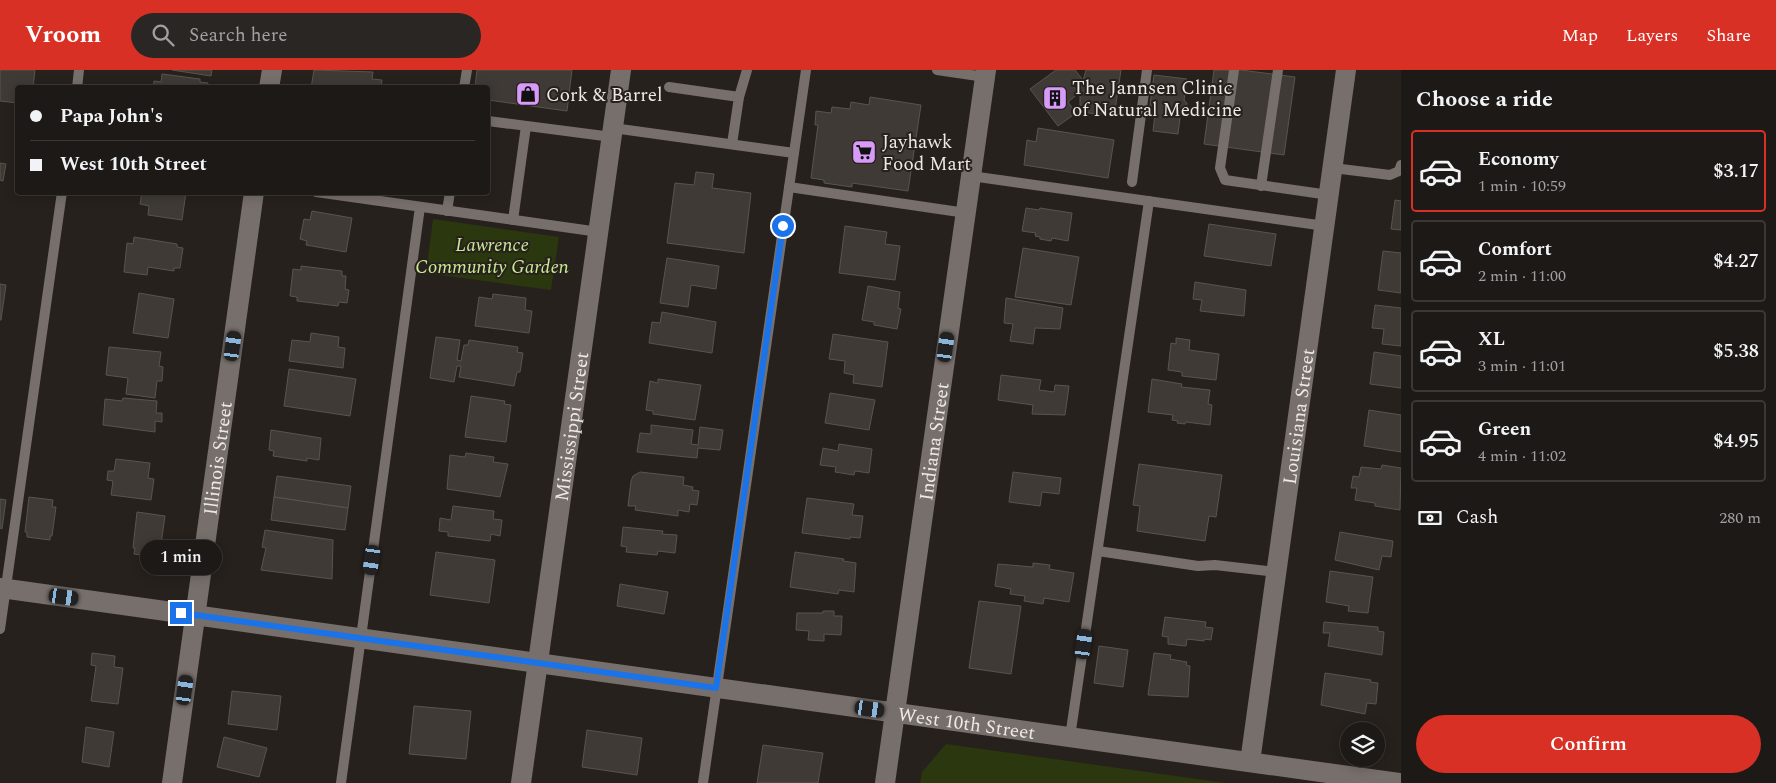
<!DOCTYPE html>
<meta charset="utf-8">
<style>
:root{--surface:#1d1916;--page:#2a2623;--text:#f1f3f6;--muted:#a0a0a1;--line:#3b3835;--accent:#d93025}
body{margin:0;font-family:Spectral,serif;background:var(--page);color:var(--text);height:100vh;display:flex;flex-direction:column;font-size:19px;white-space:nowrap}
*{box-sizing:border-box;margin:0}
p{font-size:16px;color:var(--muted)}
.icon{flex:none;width:28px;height:28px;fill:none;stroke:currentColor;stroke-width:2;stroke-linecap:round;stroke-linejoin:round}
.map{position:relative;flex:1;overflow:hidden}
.sheet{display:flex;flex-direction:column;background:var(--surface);width:375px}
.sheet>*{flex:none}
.banner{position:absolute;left:15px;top:15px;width:475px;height:110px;border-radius:5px;box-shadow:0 2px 12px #0003,0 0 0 1px var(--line);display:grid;align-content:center;height:110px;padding:0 15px;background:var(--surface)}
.tools{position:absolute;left:1340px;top:652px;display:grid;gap:10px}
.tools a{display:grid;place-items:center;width:45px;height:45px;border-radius:50%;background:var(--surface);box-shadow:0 2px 12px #0003,0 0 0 1px var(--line);font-size:25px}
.end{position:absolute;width:22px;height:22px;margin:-11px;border:6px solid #1a73e8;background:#fff;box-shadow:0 0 0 2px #fff}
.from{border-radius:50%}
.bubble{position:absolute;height:35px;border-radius:18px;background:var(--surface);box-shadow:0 2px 12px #0003,0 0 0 1px var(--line);font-size:16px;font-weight:600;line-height:35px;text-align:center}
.car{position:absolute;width:15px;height:30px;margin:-15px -8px;border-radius:6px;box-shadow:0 0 4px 1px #0007;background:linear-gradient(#222 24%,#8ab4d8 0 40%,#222 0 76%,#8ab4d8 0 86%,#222 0)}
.banner b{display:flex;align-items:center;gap:18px;height:48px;font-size:19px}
.banner b+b{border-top:1px solid var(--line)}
.banner i{width:12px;height:12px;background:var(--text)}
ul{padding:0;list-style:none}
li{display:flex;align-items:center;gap:15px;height:82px;margin:0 10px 8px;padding:0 5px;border:2px solid var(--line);border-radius:5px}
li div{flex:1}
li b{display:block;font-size:19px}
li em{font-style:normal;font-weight:600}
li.on{border-color:var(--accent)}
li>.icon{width:45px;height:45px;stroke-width:1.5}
h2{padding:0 15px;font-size:22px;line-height:60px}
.pay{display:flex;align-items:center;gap:12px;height:55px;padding:0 15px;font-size:19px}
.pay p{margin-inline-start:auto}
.button{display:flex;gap:10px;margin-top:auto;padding:10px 15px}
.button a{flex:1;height:58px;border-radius:30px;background:var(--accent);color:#fff;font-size:20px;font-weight:600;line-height:58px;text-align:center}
header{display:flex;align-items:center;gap:30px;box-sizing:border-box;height:70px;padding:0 25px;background:var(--accent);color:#fff}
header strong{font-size:24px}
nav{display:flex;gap:28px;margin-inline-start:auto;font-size:18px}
.search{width:350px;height:45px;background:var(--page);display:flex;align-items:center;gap:12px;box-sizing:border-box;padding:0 18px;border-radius:28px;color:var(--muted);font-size:19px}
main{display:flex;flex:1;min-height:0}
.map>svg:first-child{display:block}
</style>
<header>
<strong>Vroom</strong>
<div class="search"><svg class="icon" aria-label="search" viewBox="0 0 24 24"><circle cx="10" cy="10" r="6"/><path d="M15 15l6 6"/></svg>Search here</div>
<nav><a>Map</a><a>Layers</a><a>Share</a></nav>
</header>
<main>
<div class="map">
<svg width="1401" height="713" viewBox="0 0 1401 713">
<rect width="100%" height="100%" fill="#27211d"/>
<g fill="#2b370f">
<path d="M433,149L559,167L551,220L426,203Z"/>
<path d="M946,674L1226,713H920L922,702Z"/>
</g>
<g fill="#3f3a35" stroke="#58544e">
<path d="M0,0H35L33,18H18V33L0,31Z"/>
<path d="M172,0H212L211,6Z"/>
<path d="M314,0L373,2L372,9L382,10L381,18H311Z"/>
<path d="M477,0H572L567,41L488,30V18H475Z"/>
<path d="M1056,0H1075L1082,9L1073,16L1079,23L1068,32L1076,43L1058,56L1030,19Z"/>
<path d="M1086,0H1121L1115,40L1102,39L1101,45L1083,42L1084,36L1080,35V21Z"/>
<path d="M1214,0H1241L1295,7L1284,85L1204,74Z"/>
<path d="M162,4L200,9V12L208,13L207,18H153L154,11L161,12Z"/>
<path d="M1154,5L1187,9L1184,30L1187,33L1186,41L1182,43L1180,48L1178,64L1153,61L1155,44L1149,43Z"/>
<path d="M870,27L921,35L908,121L852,113V117L824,113V110L811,108L818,55H815L816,41L831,43L832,37L850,39L851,32L869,35Z"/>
<path d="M1038,58L1114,70L1108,108L1024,95L1027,70L1036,72Z"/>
<path d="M0,93L6,94L3,111L0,110Z"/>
<path d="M696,102L714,104L712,118L751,123L744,183L667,173L675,113L694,115Z"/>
<path d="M142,122H186L182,150L148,145L149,136L140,134Z"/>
<path d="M1395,130L1401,131V160L1391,159Z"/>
<path d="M1026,138L1039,140L1040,138L1072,143L1068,171L1052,168L1051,171L1040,169V167L1035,166L1036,163L1022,161Z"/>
<path d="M312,141L352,148L346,182L306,175L307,171L300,169L304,149L310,150Z"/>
<path d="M1209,154L1276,164L1271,196L1204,186Z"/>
<path d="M845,156L887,162L885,174L900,176L895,210L839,203Z"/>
<path d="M134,167L177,174V177L183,178L180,198H174V201L148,197L147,205L124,202L127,173L133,174Z"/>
<path d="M1023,178L1079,187L1071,235L1015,227Z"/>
<path d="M1383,181L1401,183V223L1378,220Z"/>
<path d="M667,188L719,196L716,219L691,215L688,237L660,233Z"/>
<path d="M301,196L342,201V206H346L345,219L349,220L347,233L339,232L338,236L297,231V227L290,226L293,199L301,200Z"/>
<path d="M1195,212L1246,220L1244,246L1200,241L1202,230L1193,229Z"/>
<path d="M0,214L6,215L1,250H0Z"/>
<path d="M868,216L900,222L898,238L901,239L897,259L874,255V252L862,250Z"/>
<path d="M139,223L174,229L168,268L133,263Z"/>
<path d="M493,224L526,228L525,240L532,241L529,263L475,256L479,227L492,229Z"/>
<path d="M1006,228L1063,238L1060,259L1035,258L1033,274L1010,271L1013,254L1004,253Z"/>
<path d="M1375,235L1401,238V276L1382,274L1384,259L1372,258Z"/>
<path d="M662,242L716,252L712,283L649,273L652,252L660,253Z"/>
<path d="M311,263L339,267L338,277L345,278L343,298L289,291L292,270L310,272Z"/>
<path d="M833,264L888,272L882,317L853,313L854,305L844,303L845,291L829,289Z"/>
<path d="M436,267L460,270L457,290L461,291L464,275H468L469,270L518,277L517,282L523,283L520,302H517L514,316L459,307L461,296H457L454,312L430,308Z"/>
<path d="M1176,268L1190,270L1189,280L1219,284L1216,310L1182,306V302L1168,300L1171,273L1176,274Z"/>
<path d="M109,277L161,282L159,296L163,297L162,311H157L155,328L126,324L128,308L106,305Z"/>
<path d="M1374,282L1401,286V318L1370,314Z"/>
<path d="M289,299L356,309L350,346L284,336Z"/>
<path d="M1001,305L1041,310L1039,320L1054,322L1055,315L1069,316L1065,345L1032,344L1033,335L998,330Z"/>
<path d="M658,309L701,315L695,350L653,344V341L646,340L650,311L658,313Z"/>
<path d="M1152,309L1182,314L1181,317L1210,320L1208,334L1212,335L1210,355L1186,352L1185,354L1177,353L1178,351L1172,350L1173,345L1148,342Z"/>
<path d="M830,323L875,330L869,360L825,353Z"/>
<path d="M471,326L505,331L504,334L511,335L506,372L465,367Z"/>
<path d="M123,328L157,331L156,343H162V352L155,351V362L103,355L105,329L122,331Z"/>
<path d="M1369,340L1401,345V382L1364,376Z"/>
<path d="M651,355L693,360L691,374L698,375L700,357L723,360L720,380L698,378L697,388L637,382L640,363L651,364Z"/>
<path d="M271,360L321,368L319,390L307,388V391L273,386L274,381L269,380Z"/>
<path d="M839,374L872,379L869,403L855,401L854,405L835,402L836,397L820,395L823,378L838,381Z"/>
<path d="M466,383L494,387L493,392L508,394L500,427L447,419L450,385L465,387Z"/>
<path d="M116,389L150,393L148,408L154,409L151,430L111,425L113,411L107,410L108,401H114Z"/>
<path d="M1139,394L1222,405L1216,447L1209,446L1205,471L1137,461L1140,436L1133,435Z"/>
<path d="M1382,395L1401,398L1400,440L1375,436V433L1355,430L1357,418H1351L1353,406L1359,407L1361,397L1381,399Z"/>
<path d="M640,402L684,407L683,415L693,417L692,420L699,421L697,435L690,434L689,442L678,440V446L635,440L636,436H628L631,411L633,406Z"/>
<path d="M1013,402L1061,408L1059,424L1042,422L1040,436L1009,432Z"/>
<path d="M277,406L351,416L348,438L274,427Z"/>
<path d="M29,427L53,430L52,437H56L52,466H50V470L27,467V462H25Z"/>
<path d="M274,427L348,438L345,460L271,450Z"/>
<path d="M807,428L854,434L852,445L863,446L860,468L850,467V469L802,463Z"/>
<path d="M0,429L6,430L2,459L0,458Z"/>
<path d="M453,436L494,441L493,449L502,450L500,466L491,464L490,471L448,466V462L439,461L440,448L451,450Z"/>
<path d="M137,442L165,446L160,481L158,480L157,487L134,484L135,478H133Z"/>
<path d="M623,457L663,461L662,464L677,465L675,483L658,481L657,485L626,482L627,477L621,476Z"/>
<path d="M265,460L333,470L332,509L261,500L266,478L262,477Z"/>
<path d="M1340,462L1393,471L1391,487L1382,486L1379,500L1335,490Z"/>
<path d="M436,482L495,490L489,533L430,525Z"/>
<path d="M795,482L844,489L843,491L856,493L854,522L839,520L838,524L790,517Z"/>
<path d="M1033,493L1050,495L1049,499L1074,503L1069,532L1044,528L1043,534L1024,531L1025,526L1010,524L1011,519L995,516L998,494L1033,497Z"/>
<path d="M1330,501L1373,507L1368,543L1348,541L1349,536L1326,532Z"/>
<path d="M620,514L668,522L664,544L617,536Z"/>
<path d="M979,531L1021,536L1011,604L969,598Z"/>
<path d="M823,541H834V546H842L841,565L824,564V571L808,570L809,561L796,560L797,543H823Z"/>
<path d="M1165,547L1206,552L1205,557L1213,558L1211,570L1204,569V571L1187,569L1186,576L1168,574V567L1162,566Z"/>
<path d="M1324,552L1378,557V561L1384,562L1382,585L1328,576L1330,563H1323Z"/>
<path d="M1099,576L1128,580L1123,617L1094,613Z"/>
<path d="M92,583L115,586L114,597L123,598L118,634L91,631L96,596L91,595Z"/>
<path d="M1154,583L1171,585L1170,589L1187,592L1186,595L1190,596L1188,627L1148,625Z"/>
<path d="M1325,603L1371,610L1370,612L1378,613L1376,634L1367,633L1365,644L1321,635Z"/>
<path d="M232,621L281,626L277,660L228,654Z"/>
<path d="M414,636L471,641L466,689L409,684Z"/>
<path d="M86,657L114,662L109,697L82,692Z"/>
<path d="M587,660L642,668L637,705L582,697Z"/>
<path d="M224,667L267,678L259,707L217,697Z"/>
<path d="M763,675L823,683L818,713H757Z"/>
</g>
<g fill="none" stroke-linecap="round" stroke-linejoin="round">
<g stroke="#776f6b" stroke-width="10">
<path d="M937,0L985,7"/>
<path d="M1234,0L1220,98L1225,110L1329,125"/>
<path d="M669,17L739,27L732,74"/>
<path d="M77,18L79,0"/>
<path d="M464,18L467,0"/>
<path d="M739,27L747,0"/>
<path d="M488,51L612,67"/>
<path d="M613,58L794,83L703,713"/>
<path d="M794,83L806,0"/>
<path d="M1333,98L1390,105L1399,101L1401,95"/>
<path d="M971,106L1325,156"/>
<path d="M1132,112L1147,0"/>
<path d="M1261,116L1278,0"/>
<path d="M789,117L966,143"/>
<path d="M316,122L599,162"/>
<path d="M447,141L450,122"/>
<path d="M513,150L526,56"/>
<path d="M1098,481L1198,496L1215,495L1276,502"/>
<path d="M0,559L62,122"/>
<path d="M1070,667L1149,131"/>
<path d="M341,713L420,137"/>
</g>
<g stroke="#776f6b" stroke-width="20">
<path d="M269,18L272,0"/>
<path id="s1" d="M0,518L1399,713"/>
<path id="s2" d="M1250,692L1346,0"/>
<path id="s3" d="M172,713L254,122"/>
<path id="s4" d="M521,713L621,0"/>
<path id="s5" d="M885,713L986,0"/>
</g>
</g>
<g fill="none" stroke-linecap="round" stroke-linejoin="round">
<path stroke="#1a73e8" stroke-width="6" d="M181,543L716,618L783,156"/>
</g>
<defs>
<symbol id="shop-square" viewBox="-11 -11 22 22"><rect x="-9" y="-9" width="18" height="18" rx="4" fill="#d89af8" stroke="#27211d"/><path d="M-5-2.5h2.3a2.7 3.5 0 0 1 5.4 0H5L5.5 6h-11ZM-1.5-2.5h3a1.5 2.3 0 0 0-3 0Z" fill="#111"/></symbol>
<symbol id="building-square" viewBox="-11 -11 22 22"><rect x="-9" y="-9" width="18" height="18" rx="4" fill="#d89af8" stroke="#27211d"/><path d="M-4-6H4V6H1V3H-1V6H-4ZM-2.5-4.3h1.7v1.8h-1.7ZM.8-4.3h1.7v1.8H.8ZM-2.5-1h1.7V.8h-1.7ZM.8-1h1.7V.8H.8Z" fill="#111"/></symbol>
<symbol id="supermarket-square" viewBox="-11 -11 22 22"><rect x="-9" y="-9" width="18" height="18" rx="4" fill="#d89af8" stroke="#27211d"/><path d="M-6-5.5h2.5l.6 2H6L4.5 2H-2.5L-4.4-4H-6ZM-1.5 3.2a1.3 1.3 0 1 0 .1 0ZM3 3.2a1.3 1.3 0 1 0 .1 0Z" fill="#111"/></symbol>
</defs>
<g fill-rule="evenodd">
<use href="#shop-square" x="514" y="10" width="28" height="28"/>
<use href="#building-square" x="1041" y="14" width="28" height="28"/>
<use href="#supermarket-square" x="850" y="68" width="28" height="28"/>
</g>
<g text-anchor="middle" stroke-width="4" stroke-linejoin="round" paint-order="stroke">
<g font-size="19" fill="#ede9e6" stroke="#27211d" text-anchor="start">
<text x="1072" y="24">The Jannsen Clinic<tspan x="1072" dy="22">of Natural Medicine</tspan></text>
<text x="546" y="31">Cork &amp; Barrel</text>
<text x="882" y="78">Jayhawk<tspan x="882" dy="22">Food Mart</tspan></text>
</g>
<g font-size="19" font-style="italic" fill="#cbea94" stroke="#27211d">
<text x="492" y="181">Lawrence<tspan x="492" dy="22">Community Garden</tspan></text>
</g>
<g font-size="19" fill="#ede9e6" stroke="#27211d">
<text dy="7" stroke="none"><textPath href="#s2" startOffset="349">Louisiana Street</textPath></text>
<text dy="7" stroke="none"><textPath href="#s4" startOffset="360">Mississippi Street</textPath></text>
<text dy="7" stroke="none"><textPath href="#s5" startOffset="345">Indiana Street</textPath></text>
<text dy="7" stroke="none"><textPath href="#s3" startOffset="328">Illinois Street</textPath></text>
<text dy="7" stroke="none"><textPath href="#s1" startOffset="976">West 10th Street</textPath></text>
</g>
</g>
</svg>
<div class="tools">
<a><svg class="icon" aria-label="layers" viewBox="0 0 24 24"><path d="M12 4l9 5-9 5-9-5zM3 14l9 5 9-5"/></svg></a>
</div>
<i class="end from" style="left:783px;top:156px"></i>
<i class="end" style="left:181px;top:543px"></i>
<div class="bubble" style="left:140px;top:470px;width:82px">1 min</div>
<i class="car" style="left:233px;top:276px;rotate:8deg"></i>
<i class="car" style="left:946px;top:277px;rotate:8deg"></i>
<i class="car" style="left:372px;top:490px;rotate:188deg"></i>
<i class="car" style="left:64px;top:527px;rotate:98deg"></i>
<i class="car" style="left:1084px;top:574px;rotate:8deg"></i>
<i class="car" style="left:185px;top:620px;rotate:8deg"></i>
<i class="car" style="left:870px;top:639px;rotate:98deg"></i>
<div class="banner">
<b><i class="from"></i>Papa John's</b>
<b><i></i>West 10th Street</b>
</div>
</div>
<section class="sheet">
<h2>Choose a ride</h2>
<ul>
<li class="on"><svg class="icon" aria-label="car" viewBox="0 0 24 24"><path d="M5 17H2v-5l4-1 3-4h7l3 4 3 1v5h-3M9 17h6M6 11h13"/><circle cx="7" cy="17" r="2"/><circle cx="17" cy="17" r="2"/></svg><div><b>Economy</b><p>1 min · 10:59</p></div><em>$3.17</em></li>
<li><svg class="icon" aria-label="car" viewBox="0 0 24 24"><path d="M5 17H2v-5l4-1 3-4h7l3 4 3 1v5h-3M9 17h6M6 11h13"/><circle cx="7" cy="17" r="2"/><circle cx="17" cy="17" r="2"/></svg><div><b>Comfort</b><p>2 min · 11:00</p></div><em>$4.27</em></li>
<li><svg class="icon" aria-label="car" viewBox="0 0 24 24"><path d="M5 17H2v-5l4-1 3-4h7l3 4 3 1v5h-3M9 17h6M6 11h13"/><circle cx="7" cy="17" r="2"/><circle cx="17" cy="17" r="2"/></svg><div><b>XL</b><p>3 min · 11:01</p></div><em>$5.38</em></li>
<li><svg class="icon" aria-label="car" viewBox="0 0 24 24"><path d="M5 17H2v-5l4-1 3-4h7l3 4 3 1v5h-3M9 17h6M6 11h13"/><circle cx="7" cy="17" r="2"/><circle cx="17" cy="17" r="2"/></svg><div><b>Green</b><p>4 min · 11:02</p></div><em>$4.95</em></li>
</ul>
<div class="pay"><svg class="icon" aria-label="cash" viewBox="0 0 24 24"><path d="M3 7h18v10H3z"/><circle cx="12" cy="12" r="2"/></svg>Cash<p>280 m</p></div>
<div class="button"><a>Confirm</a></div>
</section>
</main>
